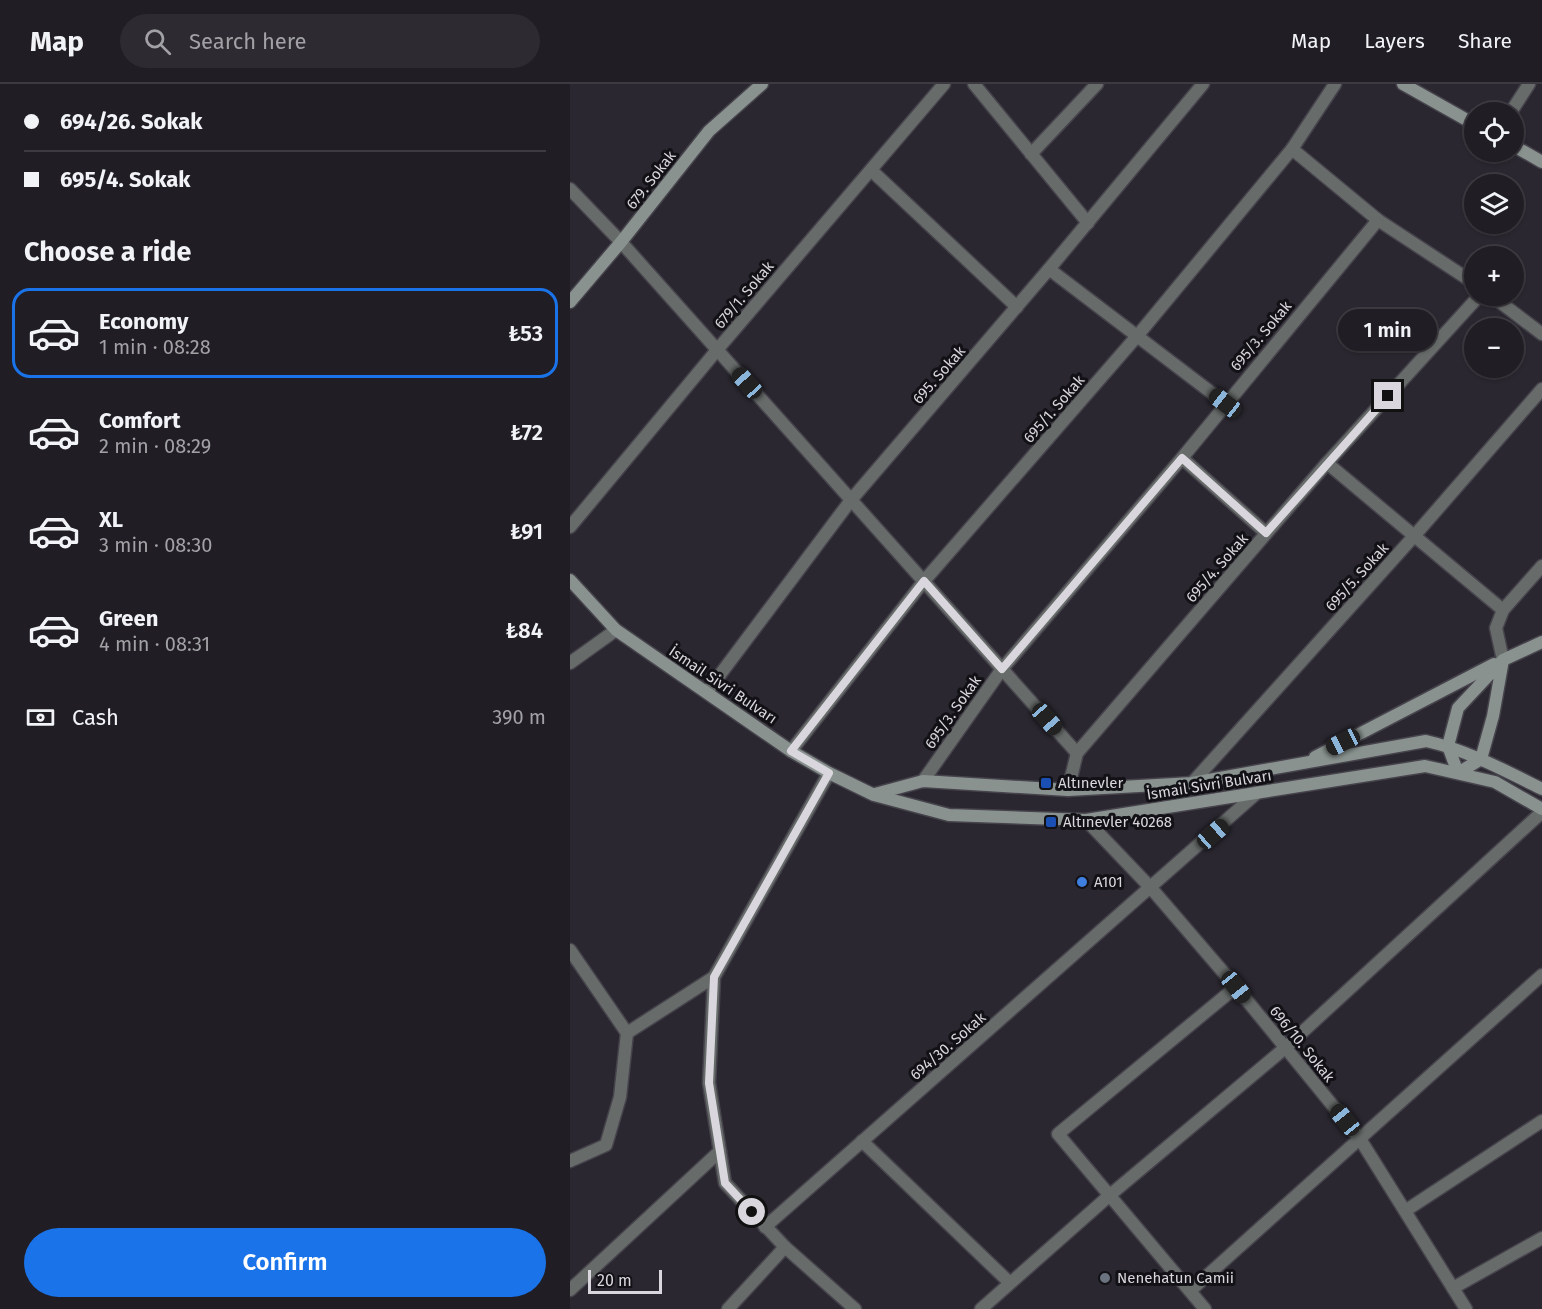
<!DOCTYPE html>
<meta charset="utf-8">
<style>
:root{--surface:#201d24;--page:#2d2a31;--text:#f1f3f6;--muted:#a2a2a6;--line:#3d3b41;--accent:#1a73e8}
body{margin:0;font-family:"Fira Sans",sans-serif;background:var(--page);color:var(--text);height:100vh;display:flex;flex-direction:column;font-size:22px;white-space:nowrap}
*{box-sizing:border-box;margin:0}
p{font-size:20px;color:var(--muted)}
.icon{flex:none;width:33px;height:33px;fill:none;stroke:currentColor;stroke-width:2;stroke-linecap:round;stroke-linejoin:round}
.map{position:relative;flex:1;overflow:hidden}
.details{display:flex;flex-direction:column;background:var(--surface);width:570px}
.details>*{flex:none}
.top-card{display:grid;align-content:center;height:132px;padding:0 24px;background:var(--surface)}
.tools{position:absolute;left:894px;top:18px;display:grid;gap:12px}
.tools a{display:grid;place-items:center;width:60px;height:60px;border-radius:50%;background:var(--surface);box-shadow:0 2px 4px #0004,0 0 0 2px var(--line);font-size:30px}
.scale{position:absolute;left:18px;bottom:15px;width:74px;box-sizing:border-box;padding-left:6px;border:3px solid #d9d7dd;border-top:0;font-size:16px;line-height:21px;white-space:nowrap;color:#d9d7dd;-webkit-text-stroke:4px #121115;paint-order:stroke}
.end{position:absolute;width:27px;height:27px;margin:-14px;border:8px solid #d9d7dd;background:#111;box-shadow:0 0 0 3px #111}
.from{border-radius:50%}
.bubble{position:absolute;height:42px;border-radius:21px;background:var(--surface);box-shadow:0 2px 4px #0004,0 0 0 2px var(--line);font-size:20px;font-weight:600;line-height:42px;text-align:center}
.car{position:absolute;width:18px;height:36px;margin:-18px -9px;border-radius:8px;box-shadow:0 0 4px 2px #0007;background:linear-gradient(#222 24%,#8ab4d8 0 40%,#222 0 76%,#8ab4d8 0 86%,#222 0)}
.top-card b{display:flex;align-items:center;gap:21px;height:57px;font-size:22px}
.top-card b+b{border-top:2px solid var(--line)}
.top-card i{width:15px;height:15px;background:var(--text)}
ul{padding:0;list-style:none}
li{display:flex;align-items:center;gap:18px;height:90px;margin:0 12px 9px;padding:0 12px;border:3px solid transparent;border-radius:18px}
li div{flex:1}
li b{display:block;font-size:22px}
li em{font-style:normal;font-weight:600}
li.active{border-color:var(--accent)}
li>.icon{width:54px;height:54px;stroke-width:1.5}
h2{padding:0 24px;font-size:27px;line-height:72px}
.pay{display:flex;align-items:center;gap:15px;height:66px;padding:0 24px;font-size:22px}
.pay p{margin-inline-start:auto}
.primary-button{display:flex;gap:12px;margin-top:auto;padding:12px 24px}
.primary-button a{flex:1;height:69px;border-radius:36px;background:var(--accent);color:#fff;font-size:24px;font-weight:600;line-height:69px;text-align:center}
header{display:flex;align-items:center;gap:36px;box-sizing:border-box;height:84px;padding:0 30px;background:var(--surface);border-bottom:2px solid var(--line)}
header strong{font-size:28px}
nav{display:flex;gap:33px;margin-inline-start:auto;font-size:21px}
.search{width:420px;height:54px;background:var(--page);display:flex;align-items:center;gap:15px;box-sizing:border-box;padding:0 21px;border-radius:33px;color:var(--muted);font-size:22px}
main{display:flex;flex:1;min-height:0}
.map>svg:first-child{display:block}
</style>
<header>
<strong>Map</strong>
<div class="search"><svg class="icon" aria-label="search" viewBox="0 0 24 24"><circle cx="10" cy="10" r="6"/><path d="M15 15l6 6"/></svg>Search here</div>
<nav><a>Map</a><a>Layers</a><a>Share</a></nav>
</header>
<main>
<section class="details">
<div class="top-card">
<b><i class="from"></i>694/26. Sokak</b>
<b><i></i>695/4. Sokak</b>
</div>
<h2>Choose a ride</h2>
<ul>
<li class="active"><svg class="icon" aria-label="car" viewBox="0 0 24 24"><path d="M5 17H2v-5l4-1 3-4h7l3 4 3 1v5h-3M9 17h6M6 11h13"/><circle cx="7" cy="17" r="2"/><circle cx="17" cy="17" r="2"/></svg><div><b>Economy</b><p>1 min · 08:28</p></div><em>₺53</em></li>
<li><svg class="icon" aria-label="car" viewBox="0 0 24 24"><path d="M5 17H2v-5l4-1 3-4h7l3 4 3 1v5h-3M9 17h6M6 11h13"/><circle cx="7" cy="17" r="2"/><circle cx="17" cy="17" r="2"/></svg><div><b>Comfort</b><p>2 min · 08:29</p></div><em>₺72</em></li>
<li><svg class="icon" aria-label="car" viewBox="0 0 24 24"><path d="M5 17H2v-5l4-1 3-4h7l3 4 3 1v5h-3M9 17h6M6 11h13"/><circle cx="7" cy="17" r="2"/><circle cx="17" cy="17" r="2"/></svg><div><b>XL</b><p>3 min · 08:30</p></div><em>₺91</em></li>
<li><svg class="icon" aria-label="car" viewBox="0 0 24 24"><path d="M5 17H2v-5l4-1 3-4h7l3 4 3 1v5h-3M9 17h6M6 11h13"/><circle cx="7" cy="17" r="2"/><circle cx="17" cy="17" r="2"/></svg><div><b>Green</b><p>4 min · 08:31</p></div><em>₺84</em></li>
</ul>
<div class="pay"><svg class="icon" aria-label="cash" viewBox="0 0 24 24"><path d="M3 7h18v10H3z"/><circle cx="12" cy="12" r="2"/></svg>Cash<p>390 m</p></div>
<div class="primary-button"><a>Confirm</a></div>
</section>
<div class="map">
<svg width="972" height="1225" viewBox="0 0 972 1225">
<rect width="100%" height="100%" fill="#2a2730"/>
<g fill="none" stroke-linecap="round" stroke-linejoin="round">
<defs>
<g id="street">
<path d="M404,0L518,139"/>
<path d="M941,28L959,0"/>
<path d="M722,65L808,136L904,199"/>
<path d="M461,70L527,0"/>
<path d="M301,86L447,223"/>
<path d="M0,105L51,158L507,669"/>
<path d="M479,185L655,319"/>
<path d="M922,212L972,250"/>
<path d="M612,374L696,449"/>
<path d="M757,379L933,526"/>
<path d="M0,443L147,266L374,0"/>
<path d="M933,576L926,544L933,526L972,482"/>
<path d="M0,579L46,546"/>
<path d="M137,608L281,416L479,185L633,0"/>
<path d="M221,667L354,497L568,251L722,65L765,0"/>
<path d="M259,689L144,893L139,999L155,1099L215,1163L285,1225"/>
<path d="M353,697L432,585L612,374L808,136"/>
<path d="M622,699L845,451L972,305"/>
<path d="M498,706L507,669L757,379L909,212"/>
<path d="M516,736L581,804L666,903L790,1055L896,1225"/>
<path d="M0,866L57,949"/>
<path d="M292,1057L440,1199"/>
<path d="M0,1077L36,1061L50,1013L57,949L144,893"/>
<path d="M835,1127L972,1037"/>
<path d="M195,1143L688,708"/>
<path d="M883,1204L972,1154"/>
<path d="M0,1206L150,1067"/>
<path d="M620,1207L972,891"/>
<path d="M158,1225L215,1163"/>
<path d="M411,1225L540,1111L715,964L972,728"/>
<path d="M635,1225L488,1050L666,903"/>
</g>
<g id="secondary">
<path d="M833,0L904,40"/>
<path d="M944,62L972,78"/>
<path d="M0,218L51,158L139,47L192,0"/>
<path d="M0,496L46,546L221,667L259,689L304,711L379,731L516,736L855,682L925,698L972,725"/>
<path d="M933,576L923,632L911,675L888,689L878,662L888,624L933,576L972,558"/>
<path d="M745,673L924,580"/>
<path d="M305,710L353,697L498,706L622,699L856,657C897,666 934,686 972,705"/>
</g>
</defs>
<use href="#street" stroke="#46434c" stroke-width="15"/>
<use href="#secondary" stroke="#46434c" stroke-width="15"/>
<use href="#street" stroke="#676c6a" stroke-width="12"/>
<use href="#secondary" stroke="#89928f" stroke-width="12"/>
</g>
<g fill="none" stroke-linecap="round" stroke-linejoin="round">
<path stroke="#d9d7dd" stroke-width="8" d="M182,1128L155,1099L139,999L144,893L259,689L221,667L354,497L432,585L612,374L696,449L818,312"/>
</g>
<g fill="#1a4fb4" stroke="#121115" stroke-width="2">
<rect x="470" y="693" width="12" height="12" rx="3"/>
<rect x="475" y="732" width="12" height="12" rx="3"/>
</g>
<circle fill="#3f7fe0" stroke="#121115" stroke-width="2" cx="512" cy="798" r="6"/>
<circle fill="#6b7280" stroke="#121115" stroke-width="2" cx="535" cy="1194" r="6"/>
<g text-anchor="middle" stroke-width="6" stroke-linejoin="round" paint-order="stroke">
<g font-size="15" fill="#d9d7dd" stroke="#121115">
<text transform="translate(81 96) rotate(-52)" y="5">679. Sokak</text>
<text transform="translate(174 211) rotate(-50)" y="5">679/1. Sokak</text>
<text transform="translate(691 252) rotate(-50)" y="5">695/3. Sokak</text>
<text transform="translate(369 291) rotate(-49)" y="5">695. Sokak</text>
<text transform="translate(484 325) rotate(-49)" y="5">695/1. Sokak</text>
<text transform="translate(647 484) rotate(-49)" y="5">695/4. Sokak</text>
<text transform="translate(787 493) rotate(-48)" y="5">695/5. Sokak</text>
<text transform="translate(153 601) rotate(34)" y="5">İsmail Sivri Bulvarı</text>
<text transform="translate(383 628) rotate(-55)" y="5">695/3. Sokak</text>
<text transform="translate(639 701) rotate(-9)" y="5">İsmail Sivri Bulvarı</text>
<text transform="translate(732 960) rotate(51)" y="5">696/10. Sokak</text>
<text transform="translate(378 962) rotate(-41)" y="5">694/30. Sokak</text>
</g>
<g font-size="15" fill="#d9d7dd" stroke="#121115" text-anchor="start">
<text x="488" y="704">Altınevler</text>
<text x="493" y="743">Altınevler 40268</text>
<text x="524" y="803">A101</text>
<text x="547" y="1199">Nenehatun Camii</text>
</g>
</g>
</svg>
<div class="tools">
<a><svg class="icon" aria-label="locate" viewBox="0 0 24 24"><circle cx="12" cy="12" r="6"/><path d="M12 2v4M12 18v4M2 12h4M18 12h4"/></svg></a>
<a><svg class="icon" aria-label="layers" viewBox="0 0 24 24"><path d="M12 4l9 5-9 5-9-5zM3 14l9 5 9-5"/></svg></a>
<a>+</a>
<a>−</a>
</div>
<div class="scale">20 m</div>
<i class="end from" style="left:182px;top:1128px"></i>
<i class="end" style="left:818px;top:312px"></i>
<div class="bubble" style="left:768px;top:225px;width:99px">1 min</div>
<i class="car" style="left:177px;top:299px;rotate:318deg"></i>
<i class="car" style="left:655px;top:319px;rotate:308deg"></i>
<i class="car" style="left:477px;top:635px;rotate:139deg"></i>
<i class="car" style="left:773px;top:658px;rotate:243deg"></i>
<i class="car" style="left:643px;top:750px;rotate:49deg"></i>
<i class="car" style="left:666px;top:903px;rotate:141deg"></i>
<i class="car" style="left:775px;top:1036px;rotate:321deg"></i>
</div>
</main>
